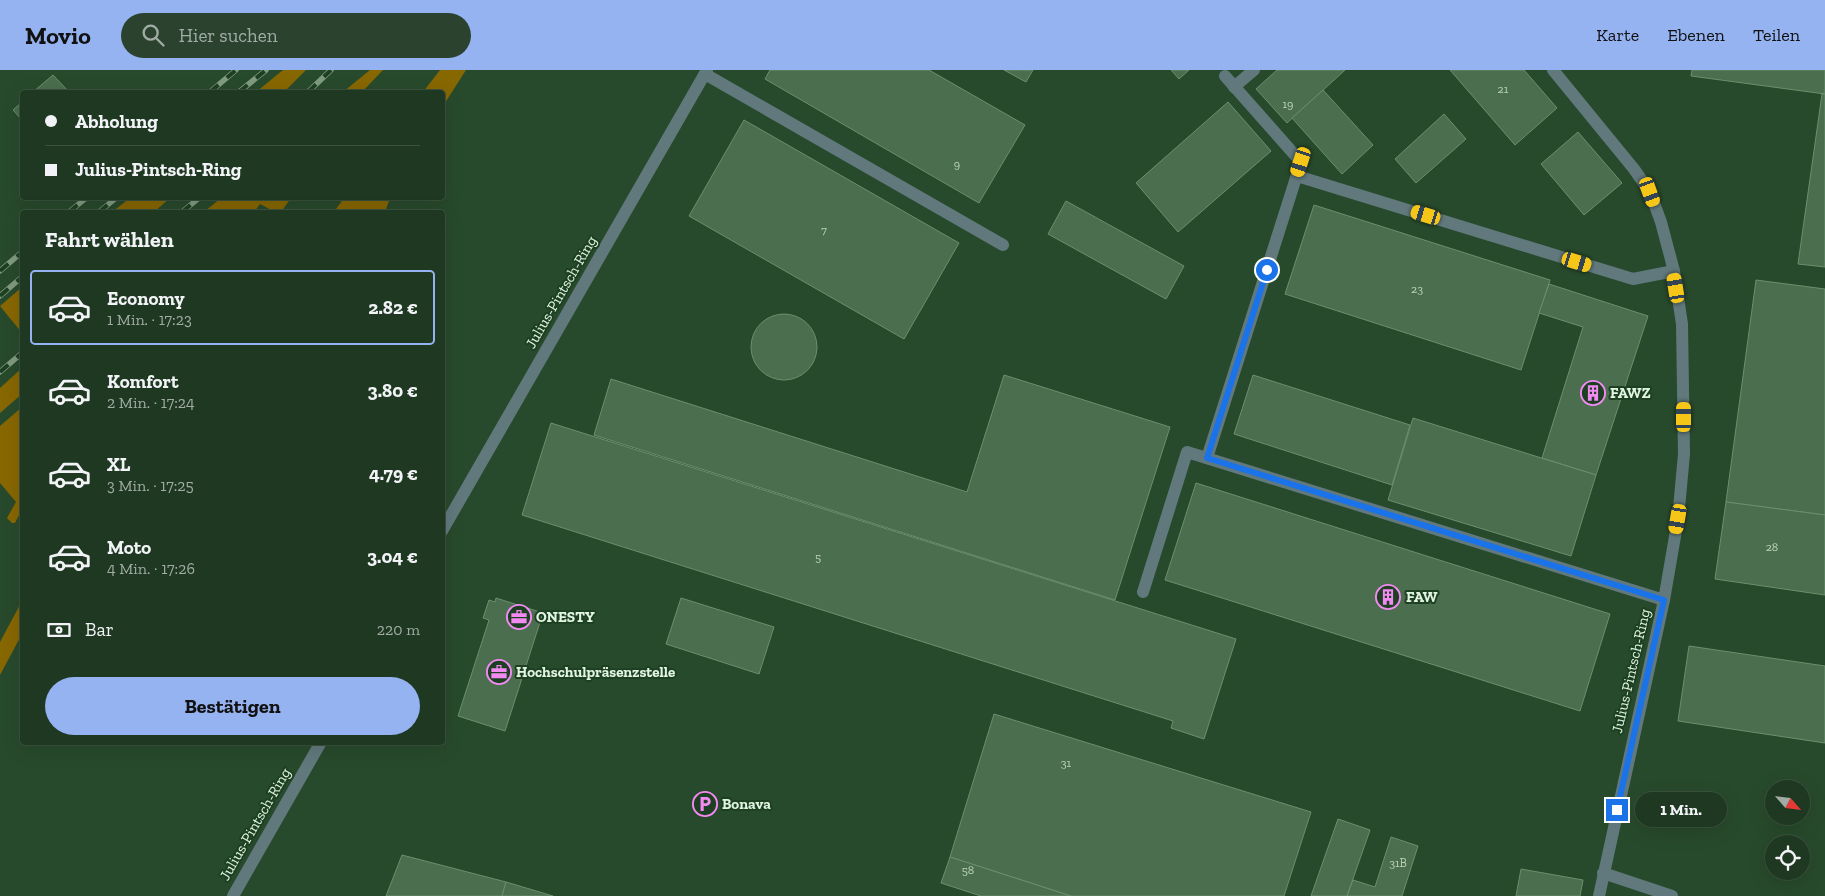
<!DOCTYPE html>
<html lang="de">
<meta charset="utf-8">
<style>
:root{--surface:#1e3821;--page:#2b432e;--text:#f1f3f6;--muted:#a1aca5;--line:#3c523f;--accent:#95b2f1}
body{margin:0;font-family:"Zilla Slab",serif;background:var(--page);color:var(--text);height:100vh;display:flex;flex-direction:column;font-size:19px;white-space:nowrap}
*{box-sizing:border-box;margin:0}
p{font-size:16px;color:var(--muted)}
.icon{flex:none;width:28px;height:28px;fill:none;stroke:currentColor;stroke-width:2;stroke-linecap:round;stroke-linejoin:round}
.map{position:relative;flex:1;overflow:hidden}
.sheet{position:absolute;left:20px;top:140px;width:425px;height:535px;display:flex;flex-direction:column;background:var(--surface);border-radius:5px;box-shadow:0 5px 20px #0002,0 0 0 1px var(--line)}
.sheet>*{flex:none}
.guide{position:absolute;left:20px;top:20px;width:425px;height:110px;border-radius:5px;box-shadow:0 5px 20px #0002,0 0 0 1px var(--line);display:grid;align-content:center;height:110px;padding:0 25px;background:var(--surface)}
.needle{width:32px;rotate:118deg}
.buttons{position:absolute;left:1765px;top:710px;display:grid;gap:10px}
.buttons a{display:grid;place-items:center;width:45px;height:45px;border-radius:50%;background:var(--surface);box-shadow:0 5px 20px #0002,0 0 0 1px var(--line);font-size:25px}
.end{position:absolute;width:22px;height:22px;margin:-11px;border:6px solid #1a73e8;background:#fff;box-shadow:0 0 0 2px #fff}
.from{border-radius:50%}
.bubble{position:absolute;height:35px;border-radius:18px;background:var(--surface);box-shadow:0 5px 20px #0002,0 0 0 1px var(--line);font-size:16px;font-weight:700;line-height:35px;text-align:center}
.car{position:absolute;width:15px;height:30px;margin:-15px -8px;border-radius:6px;box-shadow:0 0 4px 1px #0007;background:linear-gradient(#f5c518 24%,#345 0 40%,#f5c518 0 76%,#345 0 86%,#f5c518 0)}
.guide b{display:flex;align-items:center;gap:18px;height:48px;font-size:19px}
.guide b+b{border-top:1px solid var(--line)}
.guide i{width:12px;height:12px;background:var(--text)}
ul{padding:0;list-style:none}
li{display:flex;align-items:center;gap:15px;height:75px;margin:0 10px 8px;padding:0 15px;border:2px solid transparent;border-radius:5px}
li div{flex:1}
li b{display:block;font-size:19px}
li em{font-style:normal;font-weight:700}
li.active{border-color:var(--accent)}
li>.icon{width:45px;height:45px;stroke-width:1.5}
h2{padding:0 25px;font-size:22px;line-height:60px}
.pay{display:flex;align-items:center;gap:12px;height:55px;padding:0 25px;font-size:19px}
.pay p{margin-inline-start:auto}
.cta{display:flex;gap:10px;margin-top:auto;padding:10px 25px}
.cta a{flex:1;height:58px;border-radius:30px;background:var(--accent);color:#111;font-size:20px;font-weight:700;line-height:58px;text-align:center}
header{display:flex;align-items:center;gap:30px;box-sizing:border-box;height:70px;padding:0 25px;background:var(--accent);color:#111}
header strong{font-size:24px}
nav{display:flex;gap:28px;margin-inline-start:auto;font-size:18px}
.search{width:350px;height:45px;background:var(--page);display:flex;align-items:center;gap:12px;box-sizing:border-box;padding:0 18px;border-radius:28px;color:var(--muted);font-size:19px}
.map>svg:first-child{display:block}
</style>
<header>
<strong>Movio</strong>
<div class="search"><svg class="icon" aria-label="search" viewBox="0 0 24 24"><circle cx="10" cy="10" r="6"/><path d="M15 15l6 6"/></svg>Hier suchen</div>
<nav><a>Karte</a><a>Ebenen</a><a>Teilen</a></nav>
</header>
<div class="map">
<svg width="1825" height="826" viewBox="0 0 1825 826">
<rect width="100%" height="100%" fill="#284a2c"/>
<g fill="#876700">
<path d="M283,0H306L284,22H256Z"/>
<path d="M370,0H383L362,22H343Z"/>
<path d="M440,0H466L443,36L442,22H423Z"/>
<path d="M130,128H170L154,142H112Z"/>
<path d="M221,128H291L281,142H275L260,134L254,142H204Z"/>
<path d="M344,128H390L385,142H334Z"/>
<path d="M22,217V263L0,236Z"/>
<path d="M22,298V324L0,343V318Z"/>
<path d="M22,337L21,406L22,439L15,453H12L7,448L16,432L0,413V356Z"/>
<path d="M22,531V564L0,605V572Z"/>
</g>
<g fill="#4a6e4e" stroke="#6b906e">
<path d="M770,0H929L1025,55L979,133L765,9Z"/>
<path d="M1004,0H1033L1026,12Z"/>
<path d="M1171,0H1189L1179,9Z"/>
<path d="M1277,0H1345L1287,53L1256,19Z"/>
<path d="M1450,0H1524L1557,38L1515,75Z"/>
<path d="M1692,0H1825V24L1691,6Z"/>
<path d="M53,5L69,22H33Z"/>
<path d="M1323,20L1373,75L1342,104L1292,48Z"/>
<path d="M1822,24H1825V197L1798,194Z"/>
<path d="M22,32V50L13,40Z"/>
<path d="M1228,32L1271,81L1178,162L1136,113Z"/>
<path d="M1444,44L1466,69L1416,113L1395,89Z"/>
<path d="M744,50L959,173L904,269L689,146Z"/>
<path d="M1578,62L1622,113L1584,145L1541,94Z"/>
<path d="M1066,131L1184,196L1166,229L1048,164Z"/>
<path d="M1314,135L1550,210L1521,300L1285,224Z"/>
<path d="M1756,210L1825,219V445L1726,432Z"/>
<path d="M1549,214L1648,246L1596,405L1542,388L1583,257L1539,243Z"/>
<circle cx="784" cy="277" r="33"/>
<path d="M1004,305L1170,357L1115,530L594,365L611,309L967,422Z"/>
<path d="M1253,305L1410,355L1392,415L1234,364Z"/>
<path d="M1413,348L1596,405L1571,486L1388,430Z"/>
<path d="M551,353L1236,569L1204,669L1171,658L1173,651L522,445Z"/>
<path d="M1196,413L1610,544L1580,641L1165,510Z"/>
<path d="M1726,432L1825,445V525L1715,509Z"/>
<path d="M496,528L543,543L505,661L458,646L489,550L483,548L489,530L495,532Z"/>
<path d="M681,528L774,557L759,604L666,574Z"/>
<path d="M1689,576L1825,596V673L1678,651Z"/>
<path d="M994,644L1311,742L1284,826H1071L950,787Z"/>
<path d="M1338,749L1370,760L1347,826H1311Z"/>
<path d="M1391,767L1418,776L1402,826H1347L1353,810L1375,817Z"/>
<path d="M402,785L506,812L502,826H386Z"/>
<path d="M950,787L1071,826H981L941,813Z"/>
<path d="M1521,799L1583,810L1580,826H1516Z"/>
<path d="M506,812L553,826H502Z"/>
</g>
<g fill="none" stroke-linecap="round" stroke-linejoin="round">
<g stroke="#61797d" stroke-width="12">
<path d="M705,4L1003,175"/>
<path d="M1234,17L1254,0"/>
<path d="M1297,106L1633,209L1674,201"/>
<path d="M1207,388L1301,92L1225,6"/>
<path d="M1143,522L1187,382L1664,530"/>
<path d="M1603,803L1672,826"/>
</g>
<g stroke="#61797d" stroke-width="12">
<path d="M1553,0L1634,99L1650,122L1661,152L1674,201L1682,254L1684,384L1678,449L1664,530L1599,826"/>
<path d="M442,461L707,0"/>
<path d="M233,826L321,672"/>
</g>
<defs>
<g id="rail">
<path d="M210,22L236,0"/>
<path d="M239,22L266,0"/>
<path d="M308,22L331,0"/>
<path d="M69,142L86,128"/>
<path d="M99,142L116,128"/>
<path d="M182,142L199,128"/>
<path d="M0,201L22,182"/>
<path d="M0,226L22,207"/>
<path d="M0,302L22,283"/>
</g>
</defs>
<use href="#rail" stroke="#809b82" stroke-width="5.5"/>
<use href="#rail" stroke="#1d4022" stroke-width="4" stroke-dasharray="11" stroke-linecap="butt"/>
</g>
<g fill="none" stroke-linecap="round" stroke-linejoin="round">
<path stroke="#1a73e8" stroke-width="6" d="M1267,200L1207,388L1664,530L1617,740"/>
</g>
<defs>
<symbol id="building-ring" viewBox="-11 -11 22 22"><circle r="9.5" fill="#1d4022" stroke="#f28af2" stroke-width="1.5"/><path d="M-4-6H4V6H1V3H-1V6H-4ZM-2.5-4.3h1.7v1.8h-1.7ZM.8-4.3h1.7v1.8H.8ZM-2.5-1h1.7V.8h-1.7ZM.8-1h1.7V.8H.8Z" fill="#f28af2"/></symbol>
<symbol id="office-ring" viewBox="-11 -11 22 22"><circle r="9.5" fill="#1d4022" stroke="#f28af2" stroke-width="1.5"/><path d="M-6-3h4V-5.5h4V-3h4V5H-6ZM-1-4.5V-3h2v-1.5ZM-6 0V1H6V0Z" fill="#f28af2"/></symbol>
<symbol id="parking-ring" viewBox="-11 -11 22 22"><circle r="9.5" fill="#1d4022" stroke="#f28af2" stroke-width="1.5"/><path d="M-3.5-5.5H1a3.5 3.5 0 0 1 0 7H-1V5.5H-3.5ZM-1-3.4V-.6H.8a1.4 1.4 0 0 0 0-2.8Z" fill="#f28af2"/></symbol>
</defs>
<g fill-rule="evenodd">
<use href="#building-ring" x="1579" y="309" width="28" height="28"/>
<use href="#building-ring" x="1374" y="513" width="28" height="28"/>
<use href="#office-ring" x="505" y="533" width="28" height="28"/>
<use href="#office-ring" x="485" y="588" width="28" height="28"/>
<use href="#parking-ring" x="691" y="720" width="28" height="28"/>
</g>
<g text-anchor="middle" stroke-width="4" stroke-linejoin="round" paint-order="stroke">
<g font-size="12" fill="#bbd3bd">
<text x="1503" y="23">21</text>
<text x="1288" y="38">19</text>
<text x="957" y="98">9</text>
<text x="824" y="164">7</text>
<text x="1417" y="223">23</text>
<text x="1772" y="481">28</text>
<text x="818" y="491">5</text>
<text x="1066" y="697">31</text>
<text x="1398" y="797">31B</text>
<text x="968" y="804">58</text>
</g>
<g font-size="15" fill="#e1f5e2" stroke="#1d4022">
<text transform="translate(561 222) rotate(-60)" y="5">Julius-Pintsch-Ring</text>
<text transform="translate(1631 601) rotate(-77)" y="5">Julius-Pintsch-Ring</text>
<text transform="translate(255 754) rotate(-60)" y="5">Julius-Pintsch-Ring</text>
</g>
<g font-size="15" font-weight="bold" fill="#e1f5e2" stroke="#1d4022" text-anchor="start">
<text x="1610" y="328">FAWZ</text>
<text x="1406" y="532">FAW</text>
<text x="536" y="552">ONESTY</text>
<text x="516" y="607">Hochschulpräsenzstelle</text>
<text x="722" y="739">Bonava</text>
</g>
</g>
</svg>
<div class="buttons">
<a><svg class="needle" viewBox="-14 -14 28 28"><path d="M0-13l5 13h-10z" fill="#e53935"/><path d="M0 13l5-13h-10z" fill="#a1aca5"/></svg></a>
<a><svg class="icon" aria-label="locate" viewBox="0 0 24 24"><circle cx="12" cy="12" r="6"/><path d="M12 2v4M12 18v4M2 12h4M18 12h4"/></svg></a>
</div>
<i class="end from" style="left:1267px;top:200px"></i>
<i class="end" style="left:1617px;top:740px"></i>
<div class="bubble" style="left:1635px;top:722px;width:92px">1 Min.</div>
<i class="car" style="left:1301px;top:92px;rotate:198deg"></i>
<i class="car" style="left:1650px;top:122px;rotate:160deg"></i>
<i class="car" style="left:1426px;top:145px;rotate:287deg"></i>
<i class="car" style="left:1577px;top:192px;rotate:107deg"></i>
<i class="car" style="left:1676px;top:218px;rotate:351deg"></i>
<i class="car" style="left:1684px;top:347px;rotate:0deg"></i>
<i class="car" style="left:1678px;top:449px;rotate:190deg"></i>
<div class="guide">
<b><i class="from"></i>Abholung</b>
<b><i></i>Julius-Pintsch-Ring</b>
</div>
<section class="sheet">
<h2>Fahrt wählen</h2>
<ul>
<li class="active"><svg class="icon" aria-label="car" viewBox="0 0 24 24"><path d="M5 17H2v-5l4-1 3-4h7l3 4 3 1v5h-3M9 17h6M6 11h13"/><circle cx="7" cy="17" r="2"/><circle cx="17" cy="17" r="2"/></svg><div><b>Economy</b><p>1 Min. · 17:23</p></div><em>2.82 €</em></li>
<li><svg class="icon" aria-label="car" viewBox="0 0 24 24"><path d="M5 17H2v-5l4-1 3-4h7l3 4 3 1v5h-3M9 17h6M6 11h13"/><circle cx="7" cy="17" r="2"/><circle cx="17" cy="17" r="2"/></svg><div><b>Komfort</b><p>2 Min. · 17:24</p></div><em>3.80 €</em></li>
<li><svg class="icon" aria-label="car" viewBox="0 0 24 24"><path d="M5 17H2v-5l4-1 3-4h7l3 4 3 1v5h-3M9 17h6M6 11h13"/><circle cx="7" cy="17" r="2"/><circle cx="17" cy="17" r="2"/></svg><div><b>XL</b><p>3 Min. · 17:25</p></div><em>4.79 €</em></li>
<li><svg class="icon" aria-label="car" viewBox="0 0 24 24"><path d="M5 17H2v-5l4-1 3-4h7l3 4 3 1v5h-3M9 17h6M6 11h13"/><circle cx="7" cy="17" r="2"/><circle cx="17" cy="17" r="2"/></svg><div><b>Moto</b><p>4 Min. · 17:26</p></div><em>3.04 €</em></li>
</ul>
<div class="pay"><svg class="icon" aria-label="cash" viewBox="0 0 24 24"><path d="M3 7h18v10H3z"/><circle cx="12" cy="12" r="2"/></svg>Bar<p>220 m</p></div>
<div class="cta"><a>Bestätigen</a></div>
</section>
</div>
